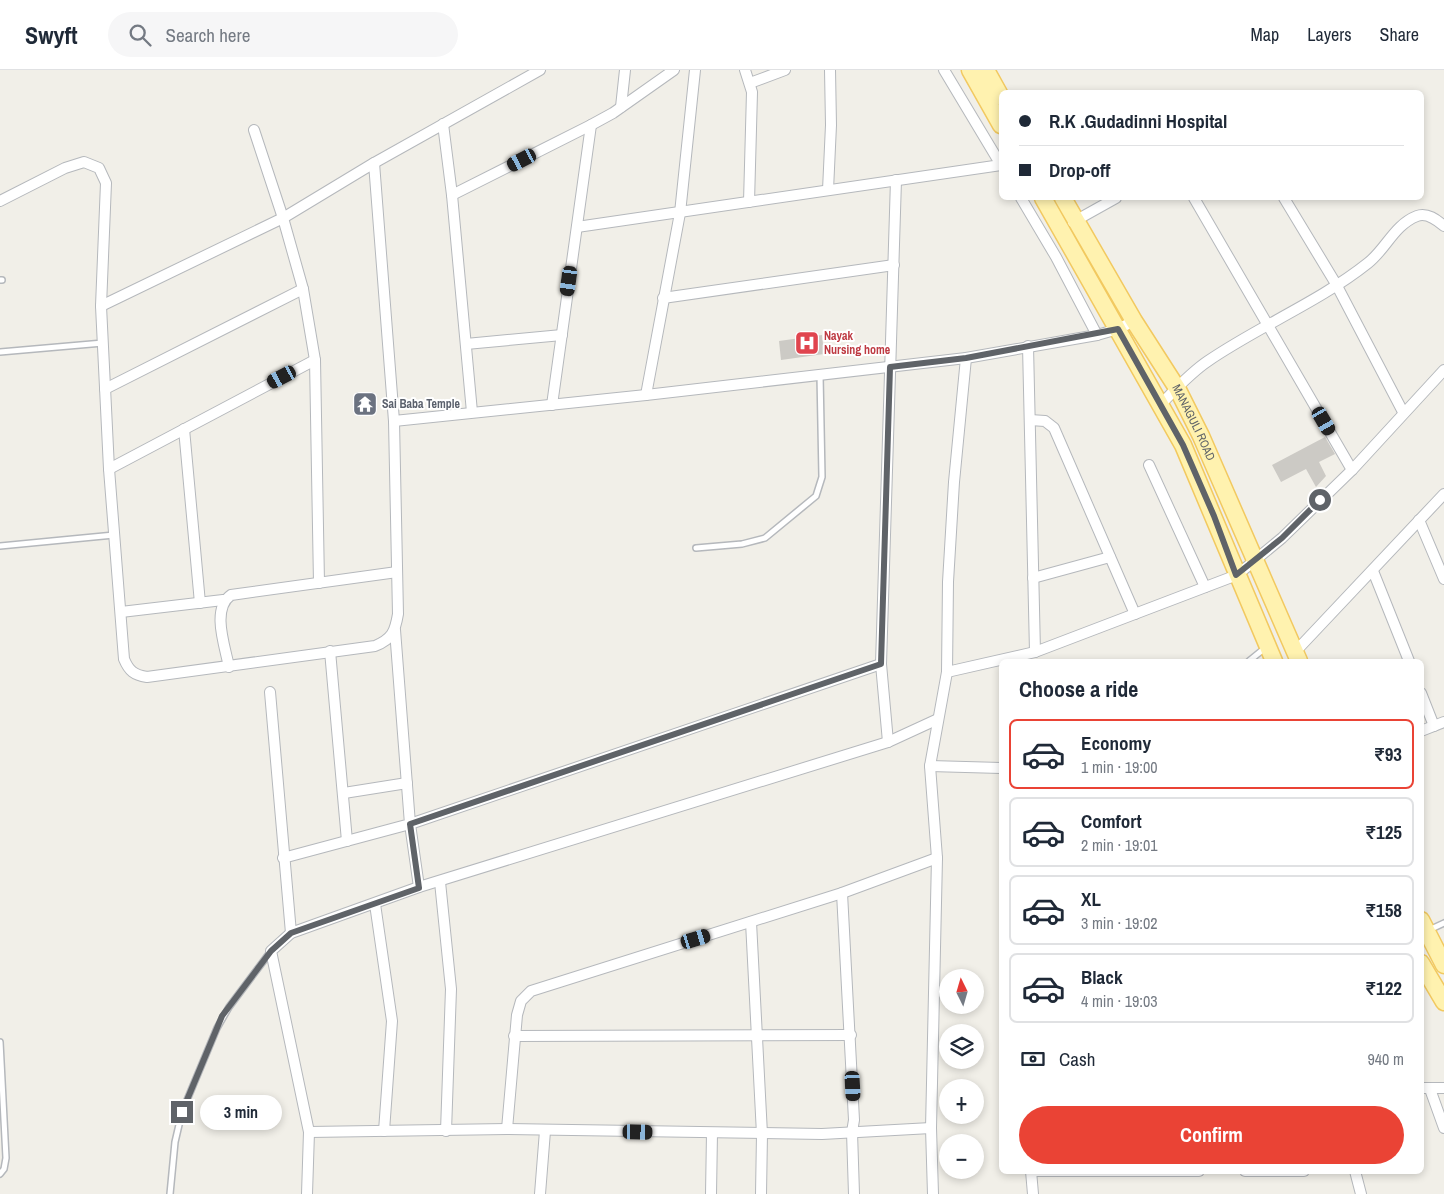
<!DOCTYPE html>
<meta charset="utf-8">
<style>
:root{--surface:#fff;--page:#f6f6f7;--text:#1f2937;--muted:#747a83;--line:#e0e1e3;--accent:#ea4335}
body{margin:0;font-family:"Archivo Narrow",sans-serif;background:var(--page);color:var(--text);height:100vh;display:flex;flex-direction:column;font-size:19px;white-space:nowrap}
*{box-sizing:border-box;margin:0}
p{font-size:16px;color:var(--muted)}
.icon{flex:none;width:28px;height:28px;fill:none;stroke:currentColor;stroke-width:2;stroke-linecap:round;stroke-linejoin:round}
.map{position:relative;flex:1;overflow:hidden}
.drawer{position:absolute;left:999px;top:589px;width:425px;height:515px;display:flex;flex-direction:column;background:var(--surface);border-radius:8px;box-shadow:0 2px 8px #0003}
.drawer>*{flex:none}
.guide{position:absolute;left:999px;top:20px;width:425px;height:110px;border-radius:8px;box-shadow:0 2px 8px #0003;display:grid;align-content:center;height:110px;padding:0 20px;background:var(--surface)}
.needle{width:32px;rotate:355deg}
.buttons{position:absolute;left:939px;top:899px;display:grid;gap:10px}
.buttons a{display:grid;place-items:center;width:45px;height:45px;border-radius:50%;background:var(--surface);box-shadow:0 2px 8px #0003;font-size:25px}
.end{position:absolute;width:22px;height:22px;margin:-11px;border:6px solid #5f6368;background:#fff;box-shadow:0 0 0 2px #fff}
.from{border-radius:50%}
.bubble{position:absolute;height:35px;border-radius:18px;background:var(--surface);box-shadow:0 2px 8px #0003;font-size:16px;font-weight:800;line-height:35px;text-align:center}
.car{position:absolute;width:15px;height:30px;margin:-15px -8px;border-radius:6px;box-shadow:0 0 4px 1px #0007;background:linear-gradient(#222 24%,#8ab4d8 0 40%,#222 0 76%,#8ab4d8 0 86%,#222 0)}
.guide b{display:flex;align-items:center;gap:18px;height:48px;font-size:19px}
.guide b+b{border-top:1px solid var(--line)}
.guide i{width:12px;height:12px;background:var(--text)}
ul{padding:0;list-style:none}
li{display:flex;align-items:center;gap:15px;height:70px;margin:0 10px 8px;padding:0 10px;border:2px solid var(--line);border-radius:8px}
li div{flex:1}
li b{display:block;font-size:19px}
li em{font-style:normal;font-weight:800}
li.selected{border-color:var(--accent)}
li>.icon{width:45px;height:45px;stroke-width:1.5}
h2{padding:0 20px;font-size:22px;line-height:60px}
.pay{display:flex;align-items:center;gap:12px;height:55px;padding:0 20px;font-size:19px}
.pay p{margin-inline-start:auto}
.button{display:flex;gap:10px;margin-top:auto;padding:10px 20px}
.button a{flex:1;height:58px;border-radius:30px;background:var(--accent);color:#fff;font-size:20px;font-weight:800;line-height:58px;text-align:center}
header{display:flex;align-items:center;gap:30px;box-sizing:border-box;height:70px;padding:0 25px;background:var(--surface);border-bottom:1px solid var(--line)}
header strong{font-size:24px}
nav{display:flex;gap:28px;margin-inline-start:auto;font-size:18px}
.search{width:350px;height:45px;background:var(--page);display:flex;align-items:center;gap:12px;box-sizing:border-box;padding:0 18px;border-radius:28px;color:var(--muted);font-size:19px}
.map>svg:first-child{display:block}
</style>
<header>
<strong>Swyft</strong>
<div class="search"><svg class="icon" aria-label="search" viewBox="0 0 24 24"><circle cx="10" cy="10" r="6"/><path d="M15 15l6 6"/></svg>Search here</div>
<nav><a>Map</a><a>Layers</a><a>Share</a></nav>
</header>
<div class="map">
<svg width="1444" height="1124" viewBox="0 0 1444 1124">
<rect width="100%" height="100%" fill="#f1efe8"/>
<g fill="#cccac5">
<path d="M822,265L824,284L781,290L779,271Z"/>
<path d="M1325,367L1335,384L1319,392L1326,406L1316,417L1306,399L1281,412L1272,395Z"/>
</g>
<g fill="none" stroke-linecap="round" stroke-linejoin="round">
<defs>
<g id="lane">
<path d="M0,210H2"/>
<path d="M0,282L103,273"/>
<path d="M0,476L114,465"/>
<path d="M696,478L742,474L765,468L816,426L822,407L820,305"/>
<path d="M1249,591L1265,578"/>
<path d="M1429,860L1444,853"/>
<path d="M0,972L6,1088L4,1099L0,1104"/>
<path d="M170,1124L175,1072L182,1042L217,958L229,937L271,881"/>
</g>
<g id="street">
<path d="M745,0L752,22L749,132"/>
<path d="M944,0L1001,95"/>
<path d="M750,13L785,0"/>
<path d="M621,37L625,0"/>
<path d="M443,54L452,125L472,342"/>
<path d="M254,60L283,148L303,219L315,290L319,513"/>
<path d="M374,93L540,0"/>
<path d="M828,120L831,55L830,0"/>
<path d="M452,125L591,55L613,43L674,0"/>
<path d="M1021,128L1056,187L1097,265"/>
<path d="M1194,128L1352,400"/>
<path d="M1284,128L1336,214L1403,342"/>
<path d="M0,131L65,98L84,92L99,98L106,113L101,236L109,399L124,589C129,601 134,605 147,607L375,576C392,569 395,562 398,544L394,351"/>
<path d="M1073,152L1116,128"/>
<path d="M577,157L1001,95"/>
<path d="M663,228L894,195"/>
<path d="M101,236L283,148L374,93L394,351L646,325L966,288L1097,265L1118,259L1134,251"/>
<path d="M466,274L562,265"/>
<path d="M1028,276L1035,582"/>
<path d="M105,319L303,219"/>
<path d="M646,325L680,143L695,0"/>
<path d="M552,335L591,55"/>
<path d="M1160,335C1175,320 1190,303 1208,291C1259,256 1319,232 1368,193C1386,179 1394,155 1417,146C1427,142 1437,150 1444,156"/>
<path d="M1030,350L1045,351L1054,358L1135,544"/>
<path d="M184,359L200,533"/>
<path d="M1149,395L1205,517"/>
<path d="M109,399L315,290"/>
<path d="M1419,450L1444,509"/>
<path d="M1373,501L1409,591"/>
<path d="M1033,508L1110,487"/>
<path d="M121,542L223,530"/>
<path d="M330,581L347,771"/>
<path d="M1295,582L1444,424"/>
<path d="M229,597C225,576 211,539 231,525L397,502"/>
<path d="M947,602L1035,582L1237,505L1282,468L1352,400L1444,300"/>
<path d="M270,622L291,863"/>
<path d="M1421,623L1434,656"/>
<path d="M1421,661L1444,652"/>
<path d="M888,672L881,594L896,110"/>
<path d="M930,696L1001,698"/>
<path d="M344,723L407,713"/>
<path d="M283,788L410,754L395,560"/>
<path d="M440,812L451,919L446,1061"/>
<path d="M419,817L410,754L881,594"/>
<path d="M842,823L854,1050L852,1062L854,1124"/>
<path d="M375,834L392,951L384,1061"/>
<path d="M751,852L762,1064L761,1124"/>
<path d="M514,966L851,965"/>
<path d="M1421,1018H1444"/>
<path d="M1430,1019L1444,1058"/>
<path d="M507,1059L517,945L521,931L531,921L842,823L937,788"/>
<path d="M309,1062L507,1059L822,1064L931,1058"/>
<path d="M1031,1101H1199"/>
<path d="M1031,1101L1033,1124"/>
<path d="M1245,1101H1304"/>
<path d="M1355,1101L1361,1124"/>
<path d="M307,1124L309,1062L271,881L291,863L419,817L888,672L938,649"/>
<path d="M540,1124L545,1061"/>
<path d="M711,1124L712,1063"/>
<path d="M933,1124L931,1058L937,788L930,696L947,602L948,512L954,412L966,288"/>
</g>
<g id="primary">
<path d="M970,0L1001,55"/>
<path d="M986,0L1001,27"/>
<path d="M1043,128L1183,375L1274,591"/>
<path id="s1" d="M1063,128L1134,251L1177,318L1201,366L1299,591"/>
<path d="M1421,850L1444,895"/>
<path d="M1421,893L1444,932"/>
</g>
</defs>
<use href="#lane" stroke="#b5b8bc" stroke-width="8"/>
<use href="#street" stroke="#b5b8bc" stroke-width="12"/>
<use href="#primary" stroke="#f2c960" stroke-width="19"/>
<use href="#lane" stroke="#fff" stroke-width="5"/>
<use href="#street" stroke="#fff" stroke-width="10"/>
<use href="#primary" stroke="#fff2af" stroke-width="16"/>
</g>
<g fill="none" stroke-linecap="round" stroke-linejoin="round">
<path stroke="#5f6368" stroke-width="6" d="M182,1042L222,946L271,881L291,863L419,818L410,754L881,594L890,297L966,288L1118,259L1183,375L1214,446L1236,505L1282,468L1320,430"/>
</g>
<defs>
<symbol id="hospital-square" viewBox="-11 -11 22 22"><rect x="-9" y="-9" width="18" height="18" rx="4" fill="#e0444e" stroke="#fff"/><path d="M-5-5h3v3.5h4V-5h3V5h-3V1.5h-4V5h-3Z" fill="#fff"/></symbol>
<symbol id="temple-square" viewBox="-11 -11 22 22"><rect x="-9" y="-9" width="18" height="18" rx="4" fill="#6b7280" stroke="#fff"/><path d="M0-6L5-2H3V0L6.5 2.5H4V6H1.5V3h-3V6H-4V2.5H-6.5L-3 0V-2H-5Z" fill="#fff"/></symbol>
</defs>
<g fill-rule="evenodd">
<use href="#hospital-square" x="793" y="259" width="28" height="28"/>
<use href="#temple-square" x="351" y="320" width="28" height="28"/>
</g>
<g text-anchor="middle" stroke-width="4" stroke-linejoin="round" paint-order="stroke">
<g font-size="12" font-weight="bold" fill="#be3a42" stroke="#fff" text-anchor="start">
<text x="824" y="270">Nayak<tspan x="824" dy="14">Nursing home</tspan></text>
</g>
<g font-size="12" font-weight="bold" fill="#5b616d" stroke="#fff" text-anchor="start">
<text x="382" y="338">Sai Baba Temple</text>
</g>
<g font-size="12" fill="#5f6368" stroke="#fff">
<text dy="4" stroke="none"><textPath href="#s1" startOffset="260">MANAGULI ROAD</textPath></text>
</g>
</g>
</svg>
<div class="buttons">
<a><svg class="needle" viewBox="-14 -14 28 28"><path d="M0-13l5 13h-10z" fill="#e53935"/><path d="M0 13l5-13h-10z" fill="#747a83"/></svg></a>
<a><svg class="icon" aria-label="layers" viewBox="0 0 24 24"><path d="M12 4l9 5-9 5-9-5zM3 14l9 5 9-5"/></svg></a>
<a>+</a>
<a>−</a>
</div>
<i class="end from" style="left:1320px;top:430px"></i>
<i class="end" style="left:182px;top:1042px"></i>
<div class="bubble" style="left:200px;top:1025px;width:82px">3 min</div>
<i class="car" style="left:522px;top:90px;rotate:243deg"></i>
<i class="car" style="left:569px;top:211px;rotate:188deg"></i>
<i class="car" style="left:282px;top:307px;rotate:242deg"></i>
<i class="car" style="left:1324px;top:351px;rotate:150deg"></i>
<i class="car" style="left:696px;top:869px;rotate:73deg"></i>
<i class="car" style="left:853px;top:1016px;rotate:177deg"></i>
<i class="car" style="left:638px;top:1062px;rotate:91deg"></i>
<div class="guide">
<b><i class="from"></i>R.K .Gudadinni Hospital</b>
<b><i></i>Drop-off</b>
</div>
<section class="drawer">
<h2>Choose a ride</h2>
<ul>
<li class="selected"><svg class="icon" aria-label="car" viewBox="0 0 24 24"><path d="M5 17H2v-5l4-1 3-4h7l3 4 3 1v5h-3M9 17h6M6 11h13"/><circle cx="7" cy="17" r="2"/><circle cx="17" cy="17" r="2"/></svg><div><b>Economy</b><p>1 min · 19:00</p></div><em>₹93</em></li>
<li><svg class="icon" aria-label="car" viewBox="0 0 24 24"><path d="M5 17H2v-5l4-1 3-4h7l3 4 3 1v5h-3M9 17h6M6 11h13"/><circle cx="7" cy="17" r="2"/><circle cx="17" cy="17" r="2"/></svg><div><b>Comfort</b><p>2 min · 19:01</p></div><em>₹125</em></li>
<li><svg class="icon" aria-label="car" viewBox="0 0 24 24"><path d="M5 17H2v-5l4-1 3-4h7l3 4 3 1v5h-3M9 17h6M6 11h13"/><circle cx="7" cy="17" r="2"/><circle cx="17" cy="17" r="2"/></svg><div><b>XL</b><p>3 min · 19:02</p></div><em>₹158</em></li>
<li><svg class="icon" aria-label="car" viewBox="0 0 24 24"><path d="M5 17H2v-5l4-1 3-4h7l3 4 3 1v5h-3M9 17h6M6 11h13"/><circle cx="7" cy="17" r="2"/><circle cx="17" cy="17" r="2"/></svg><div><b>Black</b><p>4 min · 19:03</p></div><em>₹122</em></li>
</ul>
<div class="pay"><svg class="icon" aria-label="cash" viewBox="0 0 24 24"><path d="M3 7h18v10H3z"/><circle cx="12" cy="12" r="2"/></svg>Cash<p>940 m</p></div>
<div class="button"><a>Confirm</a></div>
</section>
</div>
